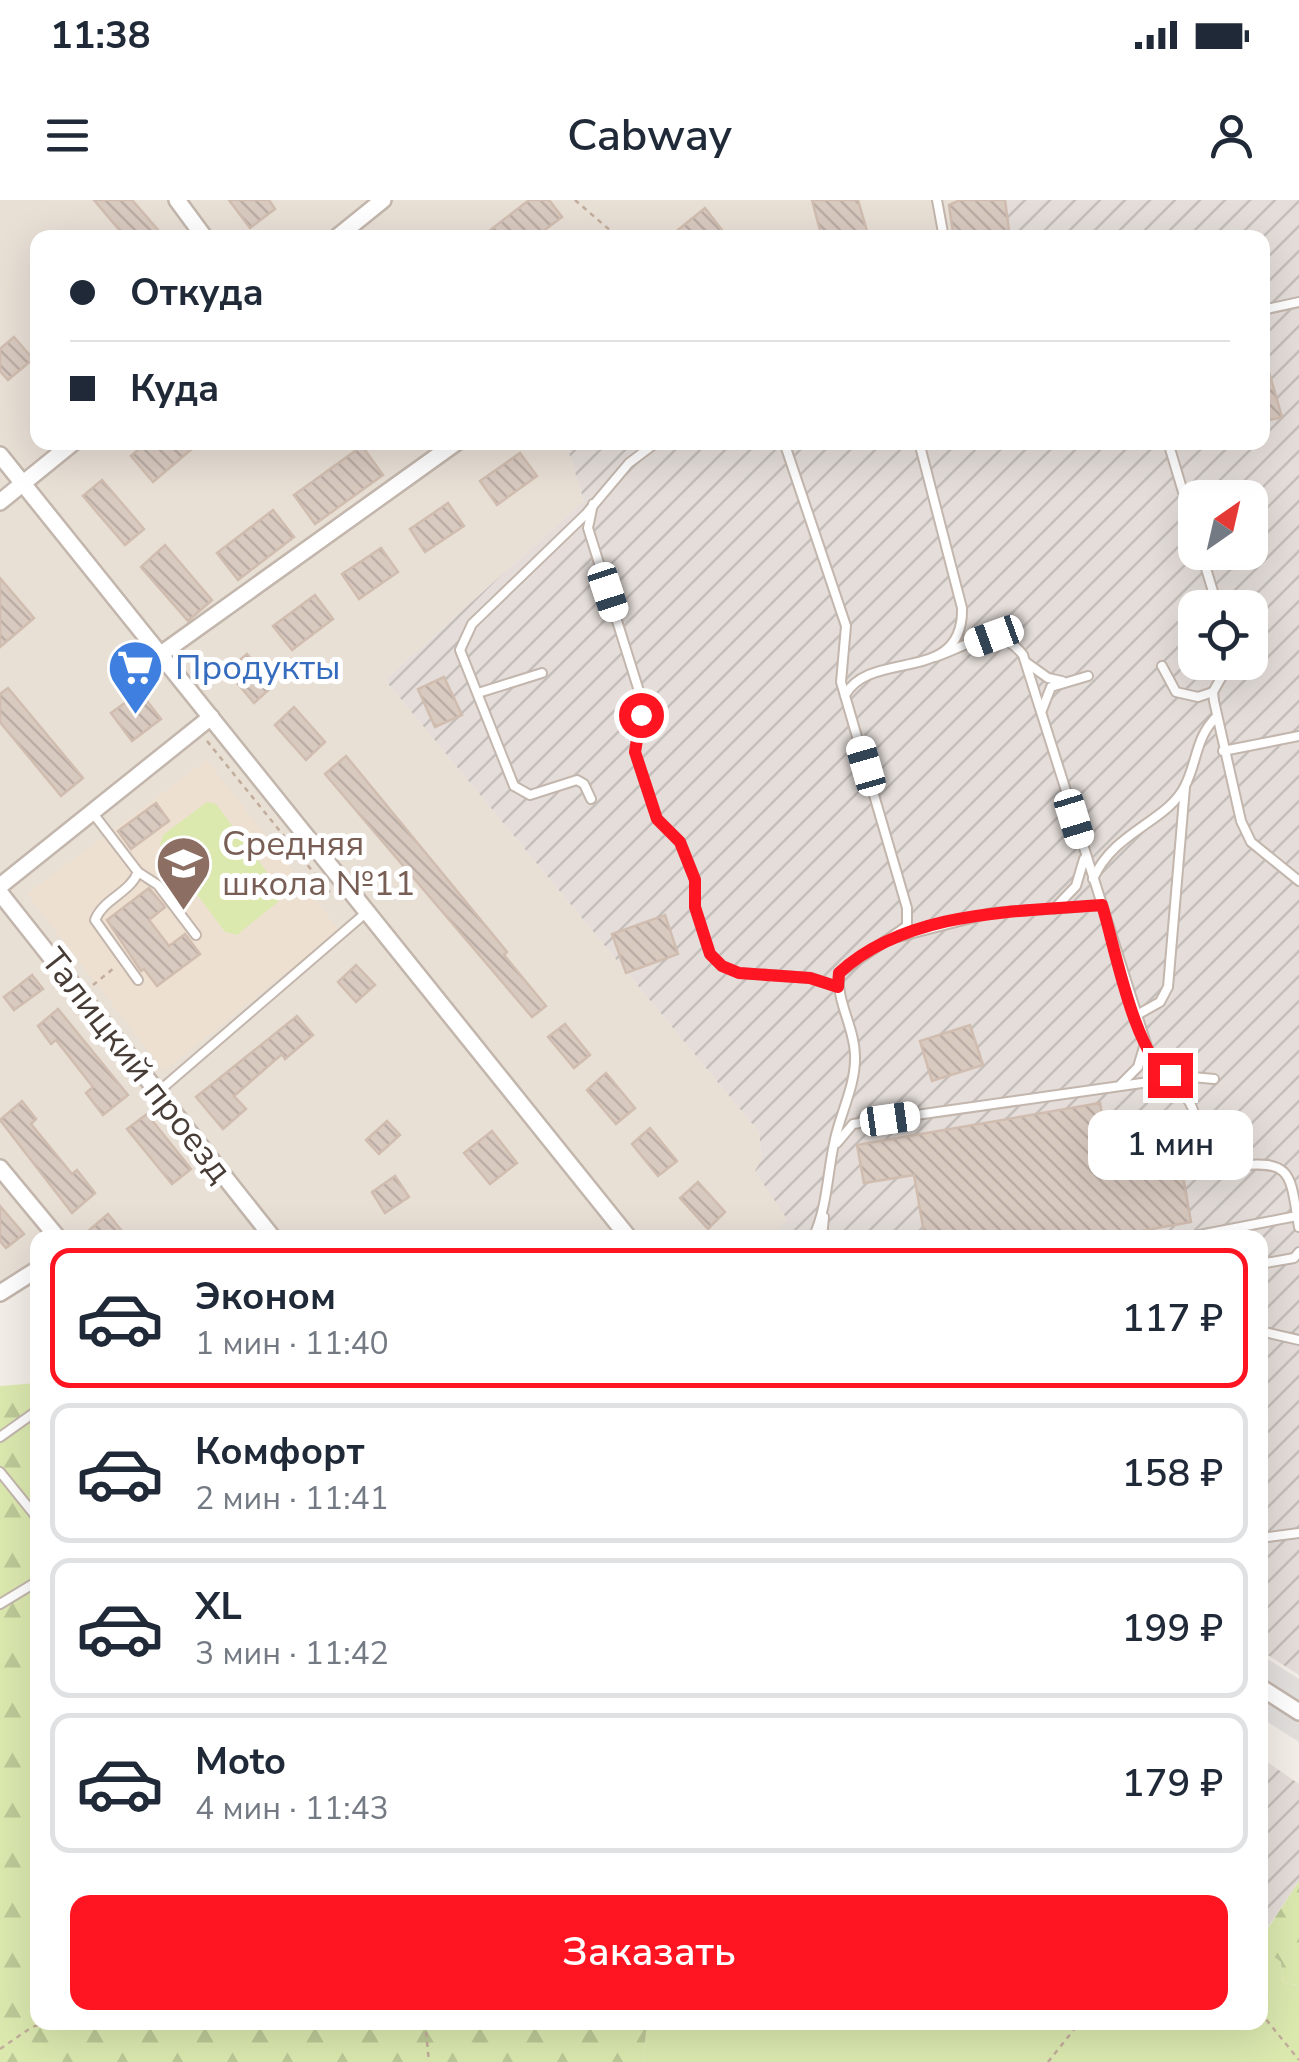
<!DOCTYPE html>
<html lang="ru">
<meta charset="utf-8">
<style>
:root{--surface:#fff;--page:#f2f2f3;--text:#1f2937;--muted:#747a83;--line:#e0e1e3;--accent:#ff1421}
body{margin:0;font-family:"Nunito Sans",sans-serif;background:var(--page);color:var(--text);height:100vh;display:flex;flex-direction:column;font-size:38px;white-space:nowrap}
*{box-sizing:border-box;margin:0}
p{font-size:32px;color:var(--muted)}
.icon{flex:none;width:55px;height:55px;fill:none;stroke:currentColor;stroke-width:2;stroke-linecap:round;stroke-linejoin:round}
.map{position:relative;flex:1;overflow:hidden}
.panel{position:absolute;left:30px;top:1030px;width:1238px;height:800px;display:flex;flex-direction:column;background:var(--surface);border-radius:20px;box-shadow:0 10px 40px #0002}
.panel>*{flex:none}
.top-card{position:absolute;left:30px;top:30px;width:1240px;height:220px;border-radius:20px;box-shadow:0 10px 40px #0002;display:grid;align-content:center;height:220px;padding:0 40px;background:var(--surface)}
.needle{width:65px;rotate:34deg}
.buttons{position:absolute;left:1178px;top:280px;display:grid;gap:20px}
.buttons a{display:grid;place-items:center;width:90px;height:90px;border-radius:20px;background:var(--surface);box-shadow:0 10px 40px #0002;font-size:50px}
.end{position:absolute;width:45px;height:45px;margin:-22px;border:12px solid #ff1421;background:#fff;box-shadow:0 0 0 5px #fff}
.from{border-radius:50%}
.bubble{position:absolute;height:70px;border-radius:20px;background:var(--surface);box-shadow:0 10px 40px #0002;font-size:32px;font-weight:600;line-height:70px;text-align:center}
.car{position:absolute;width:30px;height:60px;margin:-30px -15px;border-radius:12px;box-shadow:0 0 8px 2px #0007;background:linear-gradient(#fff 24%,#345 0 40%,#fff 0 76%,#345 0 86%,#fff 0)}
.top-card b{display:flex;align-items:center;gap:35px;height:95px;font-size:38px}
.top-card b+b{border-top:2px solid var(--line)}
.top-card i{width:25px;height:25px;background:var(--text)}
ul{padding:18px 0 0;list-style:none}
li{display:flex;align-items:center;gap:30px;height:140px;margin:0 20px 15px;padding:0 20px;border:5px solid var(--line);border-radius:20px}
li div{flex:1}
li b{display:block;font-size:38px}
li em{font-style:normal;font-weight:600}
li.current{border-color:var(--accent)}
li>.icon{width:90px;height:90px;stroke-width:1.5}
.button{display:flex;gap:20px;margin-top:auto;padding:20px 40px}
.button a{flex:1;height:115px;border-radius:20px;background:var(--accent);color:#fff;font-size:40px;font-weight:600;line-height:115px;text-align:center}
.status{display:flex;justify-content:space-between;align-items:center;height:70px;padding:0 50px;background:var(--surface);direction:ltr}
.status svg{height:28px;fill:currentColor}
header{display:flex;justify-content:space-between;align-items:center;height:130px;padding:0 40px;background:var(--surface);font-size:45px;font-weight:600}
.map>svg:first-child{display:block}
</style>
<div class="status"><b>11:38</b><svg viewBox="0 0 49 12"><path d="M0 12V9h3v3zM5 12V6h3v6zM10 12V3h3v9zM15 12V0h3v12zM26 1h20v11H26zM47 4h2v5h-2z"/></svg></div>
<header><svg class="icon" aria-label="menu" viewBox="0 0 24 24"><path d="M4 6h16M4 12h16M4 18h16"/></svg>Cabway<svg class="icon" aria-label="person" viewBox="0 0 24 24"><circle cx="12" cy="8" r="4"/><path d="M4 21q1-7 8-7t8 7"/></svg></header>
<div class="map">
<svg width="1299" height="1862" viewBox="0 0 1299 1862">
<defs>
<pattern id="industrial-furrows" width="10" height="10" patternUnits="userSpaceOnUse" patternTransform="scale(2.5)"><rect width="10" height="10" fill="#e4ddd9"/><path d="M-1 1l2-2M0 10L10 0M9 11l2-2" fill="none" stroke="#c5bfbb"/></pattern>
<pattern id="forest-firs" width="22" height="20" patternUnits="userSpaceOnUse" patternTransform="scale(2.5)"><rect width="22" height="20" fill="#dbe9af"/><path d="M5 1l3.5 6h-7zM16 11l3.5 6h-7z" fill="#bdc997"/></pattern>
<pattern id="building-back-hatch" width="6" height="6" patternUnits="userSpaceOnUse" patternTransform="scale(2.5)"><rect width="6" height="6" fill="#d9cac0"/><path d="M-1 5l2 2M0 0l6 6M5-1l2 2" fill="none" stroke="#bcaea6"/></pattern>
</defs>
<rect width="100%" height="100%" fill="#f4eee8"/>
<path fill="#e8dfd5" d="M0,0H960L954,33L964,32L965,37L38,38V242L566,243L584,301L385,480L759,932L762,959L756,971L787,1019L773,1038H38L37,1069L0,1093Z"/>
<g fill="url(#industrial-furrows)" fill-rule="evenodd">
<path d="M960,0H1299V1475L1260,1450V1038L773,1037L787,1019L755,971L762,959L759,932L385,480L584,301L566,243L1262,242V38L965,37L964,32L953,33L949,5ZM1195,298H1250V352H1195ZM1195,408H1250V462H1195Z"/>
<path d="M1260,1557L1299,1584V1681L1265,1731L1260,1728Z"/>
</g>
<path fill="#eee0d1" d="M207,560L339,730L164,871L27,694Z"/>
<g fill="#dbe9af">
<path d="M207,602L216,604L281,691L279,701L237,735L225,732L160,645L163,635Z"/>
<path d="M1260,1746L1281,1762L1283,1783L1299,1785V1862H643L647,1823L1260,1822Z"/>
</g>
<g fill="url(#forest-firs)">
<path d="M37,1183L38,1822L647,1823L643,1862H0V1186Z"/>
<path d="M1299,1681V1785L1283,1783L1281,1762L1260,1746V1728L1266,1731Z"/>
</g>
<path fill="#e2dfdd" d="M1260,1454L1299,1479V1542L1260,1517Z"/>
<g fill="url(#building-back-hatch)" stroke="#d1bdb0" stroke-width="2.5">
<path d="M94,0H132L165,38H126Z"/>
<path d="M229,0H269L275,9L250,28Z"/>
<path d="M529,0H549L562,17L534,38H480Z"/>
<path d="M812,0H858L869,38H822Z"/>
<path d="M960,0H1005L1010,38L953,33L949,5Z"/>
<path d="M705,8L728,38H668Z"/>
<path d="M14,137L33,159L8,180L0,171V149Z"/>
<path d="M1266,162L1282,217L1262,222V163Z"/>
<path d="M147,242H200L153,282L131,256Z"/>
<path d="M362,246L383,275L315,324L294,295Z"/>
<path d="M520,253L537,276L497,305L480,281Z"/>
<path d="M102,280L144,329L125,345L83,296Z"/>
<path d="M448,303L464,326L425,352L410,329Z"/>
<path d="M273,310L294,337L238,380L217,353Z"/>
<path d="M165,345L212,400L188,421L141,367Z"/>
<path d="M381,348L398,372L359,399L342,374Z"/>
<path d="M0,378L34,418L0,447Z"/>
<path d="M315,395L333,419L292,450L273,426Z"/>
<path d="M247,454L274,485L254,503L227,471Z"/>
<path d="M444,477L462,515L435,527L418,489Z"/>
<path d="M8,488L83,578L61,596L0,522V494Z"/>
<path d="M140,492L161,519L132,541L111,513Z"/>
<path d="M294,507L325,542L306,560L275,525Z"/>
<path d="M346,556L507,752L504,755L546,806L532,817L325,574Z"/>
<path d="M156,603L169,621L131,649L118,631Z"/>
<path d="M149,688L165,707L149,720L169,746L185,734L200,754L157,786L144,769L141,771L107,720Z"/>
<path d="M665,715L678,754L626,773L612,734Z"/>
<path d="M356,765L375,785L356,802L338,782Z"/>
<path d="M32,775L43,789L14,810L4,797Z"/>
<path d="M58,809L128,895L103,915L86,893L93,887L56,840L51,844L38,826Z"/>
<path d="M297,816L313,835L285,859L282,854L234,896L246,909L223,929L196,897Z"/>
<path d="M565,824L590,855L574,868L548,837Z"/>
<path d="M970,825L983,865L932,881L920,841Z"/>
<path d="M606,873L635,908L616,924L587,890Z"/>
<path d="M22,901L36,919L31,924L72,974L77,970L95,993L72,1013L0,920Z"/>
<path d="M1100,903L1109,953L1177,941L1191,1022L1101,1038H925L914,975L864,983L857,945Z"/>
<path d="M147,914L191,969L172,984L127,929Z"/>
<path d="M387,921L400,935L379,954L366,940Z"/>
<path d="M650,928L677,961L658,976L632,944Z"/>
<path d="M492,931L517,963L490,984L464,953Z"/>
<path d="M395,976L409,997L385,1013L372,992Z"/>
<path d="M698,982L725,1012L708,1029L680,998Z"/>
<path d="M0,1006L24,1034L6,1048L0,1041Z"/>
<path d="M108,1014L122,1031L114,1038H80Z"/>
</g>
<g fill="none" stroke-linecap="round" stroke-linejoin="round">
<defs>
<g id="service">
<path d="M937,0L944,38"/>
<path d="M1262,110L1299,102"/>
<path d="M784,242L846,426L841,482L907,708V726L839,773C836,802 855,828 855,856C856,884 841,912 835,939C827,973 828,1006 813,1038"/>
<path d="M1168,242L1195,332"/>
<path d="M593,304L588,328L638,488L642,505L635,552L657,619L680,642L695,679V707L710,754L722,766L739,773L811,778L838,787"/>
<path d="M1201,352L1218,408"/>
<path d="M935,457C969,445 998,422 1023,455L1150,856L1170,875L1214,879"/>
<path d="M1230,462L1213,492L1214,501L1241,621L1251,642L1299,681"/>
<path d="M1027,463L1048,478L1062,481"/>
<path d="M1162,466L1176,492L1198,497L1213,492"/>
<path d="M478,493L542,473"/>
<path d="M845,495C871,448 964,486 962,408L919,242"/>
<path d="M1042,510L1051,487L1088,476"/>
<path d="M1223,551L1299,536"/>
<path d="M591,599L584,584L577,580L530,595L514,586L460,450L472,424L586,314L629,263L657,242"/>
<path d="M92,612L138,672C130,693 103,699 95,720L138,780"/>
<path d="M138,672L158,685L196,735"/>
<path d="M1093,679C1114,631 1167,622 1185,586C1198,560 1195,538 1217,516"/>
<path d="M1054,709L1076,686L1084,659"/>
<path d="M898,737L991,713L1102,705"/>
<path d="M1135,816L1160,802L1168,787L1185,587"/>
<path d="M1162,882C1212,899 1186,942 1214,963C1221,968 1229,967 1237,966C1294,959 1290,976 1299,1027"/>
<path d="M1121,884L1138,867L1144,847"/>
<path d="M159,891L368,711"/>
<path d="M837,943L853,924L1177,878"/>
<path d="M822,1038L824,1017"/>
<path d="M1184,1038L1297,1016"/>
<path d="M1260,1064L1294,1058L1299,1052"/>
<path d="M1260,1131L1299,1140"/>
<path d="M0,1237L38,1210"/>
<path d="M0,1272L38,1319"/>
<path d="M1260,1338L1299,1333"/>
<path d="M0,1404L38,1381"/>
</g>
<g id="minor">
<path d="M177,0L205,38"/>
<path d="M336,38L383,0"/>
<path d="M0,255L629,1038"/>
<path d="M0,302L74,242"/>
<path d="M161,454L457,242"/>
<path d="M0,686L211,517"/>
<path d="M0,693L273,1038"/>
<path d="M0,968L58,1038"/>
<path d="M0,1093L38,1069"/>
<path d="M1260,1487L1299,1512"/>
</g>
</defs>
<use href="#service" stroke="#c3b6ad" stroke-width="12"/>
<use href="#minor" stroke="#c3b6ad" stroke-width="20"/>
<g stroke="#c2ac9b" stroke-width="2.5" stroke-dasharray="5 5" stroke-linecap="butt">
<path d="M575,0L619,38"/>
<path d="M207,541L331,694"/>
<path d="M93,785L114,768"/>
<path d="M1260,1812L1299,1860"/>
<path d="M425,1822L429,1862"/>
<path d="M0,1849L32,1827L49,1822"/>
<path d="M1048,1862L1080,1822"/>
</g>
<use href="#service" stroke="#fff" stroke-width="8"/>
<use href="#minor" stroke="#fff" stroke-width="15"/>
</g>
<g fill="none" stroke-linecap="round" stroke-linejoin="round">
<path stroke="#ff1421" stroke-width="12" d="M641,515L635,552L657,619L680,642L695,680V707L710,754L722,766L739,773L810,778L838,787L839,773C907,710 1015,712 1102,705C1114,743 1135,858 1170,875"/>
</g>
<defs>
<symbol id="supermarket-pin" viewBox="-11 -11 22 30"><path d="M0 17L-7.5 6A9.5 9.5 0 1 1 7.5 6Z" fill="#3f7fe0" stroke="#fff"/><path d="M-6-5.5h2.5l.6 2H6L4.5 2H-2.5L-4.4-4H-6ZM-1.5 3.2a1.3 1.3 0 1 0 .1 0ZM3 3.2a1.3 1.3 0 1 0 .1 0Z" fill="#fff"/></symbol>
<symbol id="school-pin" viewBox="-11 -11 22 30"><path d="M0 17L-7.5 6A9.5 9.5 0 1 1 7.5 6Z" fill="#8d6e63" stroke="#fff"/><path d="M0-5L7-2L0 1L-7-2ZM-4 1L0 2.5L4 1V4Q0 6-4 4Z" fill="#fff"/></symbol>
</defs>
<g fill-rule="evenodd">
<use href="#supermarket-pin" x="104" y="436" width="63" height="86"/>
<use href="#school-pin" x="152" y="632" width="63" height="86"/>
</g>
<g text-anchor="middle" stroke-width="10" stroke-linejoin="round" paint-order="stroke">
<g font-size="35" fill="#366cbe" stroke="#fff" text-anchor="start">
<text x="175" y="479">Продукты</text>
</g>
<g font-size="35" fill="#785e54" stroke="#fff" text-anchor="start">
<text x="222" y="655">Средняя<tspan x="222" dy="40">школа №11</tspan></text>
</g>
<g font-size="35" fill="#483d36" stroke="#fff">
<text transform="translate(137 865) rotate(52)" y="12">Талицкий проезд</text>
</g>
</g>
</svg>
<div class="buttons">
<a><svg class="needle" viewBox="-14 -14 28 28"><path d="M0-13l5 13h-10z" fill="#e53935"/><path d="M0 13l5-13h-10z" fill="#747a83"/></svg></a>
<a><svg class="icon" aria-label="locate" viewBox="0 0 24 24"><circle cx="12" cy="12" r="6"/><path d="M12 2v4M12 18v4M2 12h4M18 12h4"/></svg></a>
</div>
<i class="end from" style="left:641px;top:515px"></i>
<i class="end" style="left:1170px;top:875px"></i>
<div class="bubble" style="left:1088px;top:910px;width:165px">1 мин</div>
<i class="car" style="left:608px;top:392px;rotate:162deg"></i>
<i class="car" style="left:994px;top:436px;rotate:250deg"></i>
<i class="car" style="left:866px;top:566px;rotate:344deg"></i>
<i class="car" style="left:1074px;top:619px;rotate:163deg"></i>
<i class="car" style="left:890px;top:919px;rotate:82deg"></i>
<div class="top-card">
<b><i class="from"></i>Откуда</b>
<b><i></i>Куда</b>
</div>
<section class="panel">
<ul>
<li class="current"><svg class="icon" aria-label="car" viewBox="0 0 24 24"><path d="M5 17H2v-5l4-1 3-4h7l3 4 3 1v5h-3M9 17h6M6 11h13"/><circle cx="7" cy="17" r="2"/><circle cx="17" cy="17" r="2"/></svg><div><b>Эконом</b><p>1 мин · 11:40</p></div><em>117 ₽</em></li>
<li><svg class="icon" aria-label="car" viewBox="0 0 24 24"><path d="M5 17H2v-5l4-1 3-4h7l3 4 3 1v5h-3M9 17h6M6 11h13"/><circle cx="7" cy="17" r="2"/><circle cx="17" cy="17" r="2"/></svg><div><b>Комфорт</b><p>2 мин · 11:41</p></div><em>158 ₽</em></li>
<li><svg class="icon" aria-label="car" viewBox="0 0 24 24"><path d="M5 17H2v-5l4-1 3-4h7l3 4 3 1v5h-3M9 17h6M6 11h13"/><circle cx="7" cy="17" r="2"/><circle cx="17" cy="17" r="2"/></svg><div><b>XL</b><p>3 мин · 11:42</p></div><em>199 ₽</em></li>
<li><svg class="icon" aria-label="car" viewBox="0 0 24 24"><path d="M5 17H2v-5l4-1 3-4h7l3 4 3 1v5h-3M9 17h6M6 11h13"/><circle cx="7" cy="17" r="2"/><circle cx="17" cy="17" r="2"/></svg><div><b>Moto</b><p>4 мин · 11:43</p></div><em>179 ₽</em></li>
</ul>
<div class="button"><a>Заказать</a></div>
</section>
</div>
